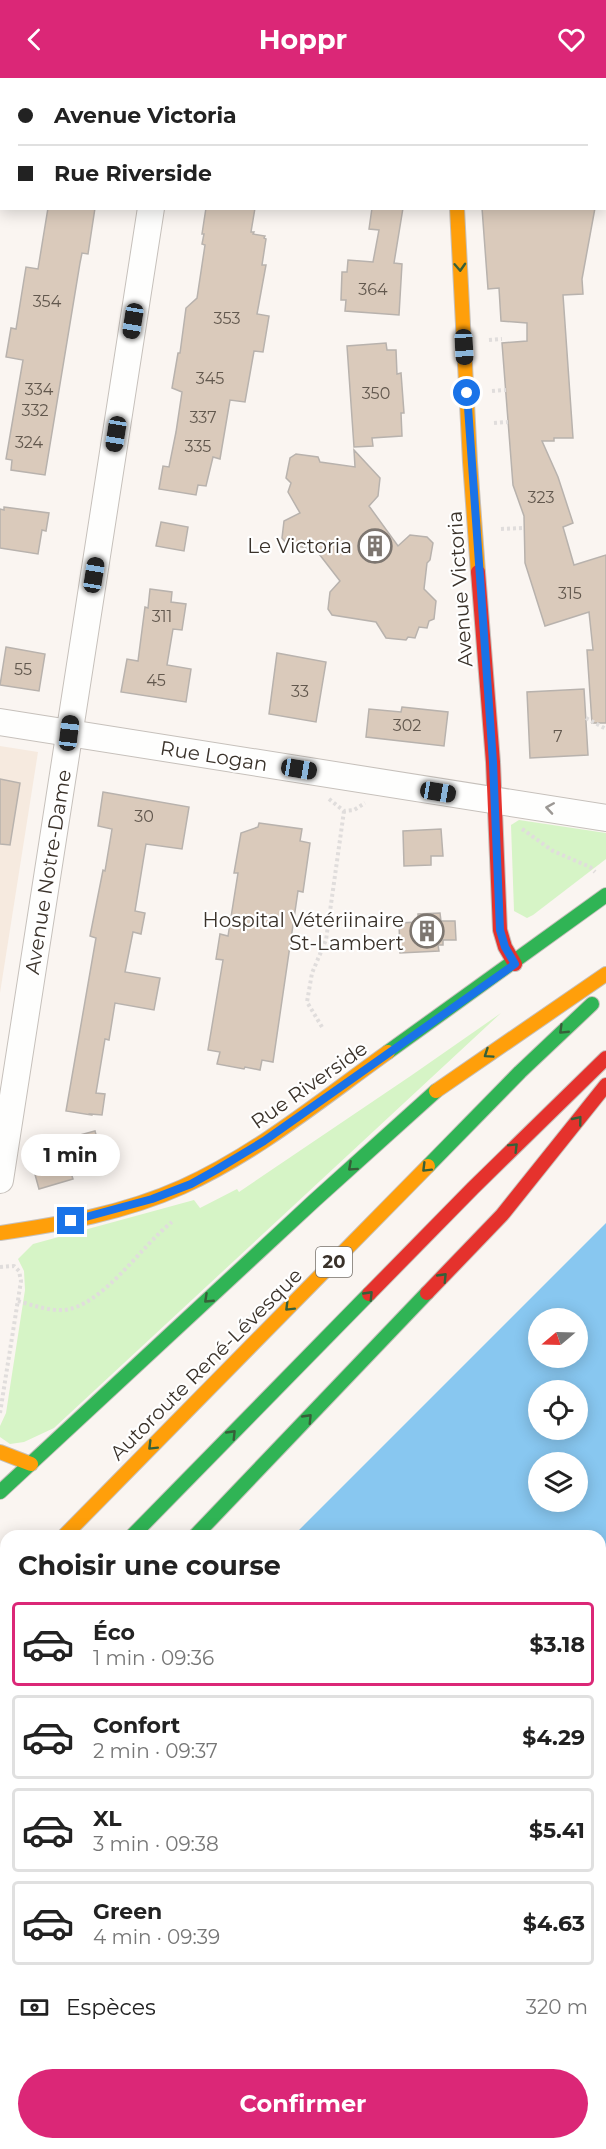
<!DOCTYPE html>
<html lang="fr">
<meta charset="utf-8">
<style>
:root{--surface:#fff;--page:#f2f2f2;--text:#222;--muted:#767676;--line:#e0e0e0;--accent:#db2777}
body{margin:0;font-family:Montserrat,sans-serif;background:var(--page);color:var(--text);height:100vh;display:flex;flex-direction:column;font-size:22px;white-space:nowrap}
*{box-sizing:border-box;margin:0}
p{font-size:20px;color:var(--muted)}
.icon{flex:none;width:33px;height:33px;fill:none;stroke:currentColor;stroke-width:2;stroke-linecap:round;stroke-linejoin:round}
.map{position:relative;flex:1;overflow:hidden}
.panel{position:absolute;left:0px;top:1452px;width:606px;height:620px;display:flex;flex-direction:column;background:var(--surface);border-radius:18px 18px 0 0;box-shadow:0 3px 15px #0003}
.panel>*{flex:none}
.guide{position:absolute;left:0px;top:0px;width:606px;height:132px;box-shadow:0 3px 15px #0003;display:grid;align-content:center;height:132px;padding:0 18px;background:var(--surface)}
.needle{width:39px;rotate:251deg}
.buttons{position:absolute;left:528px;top:1230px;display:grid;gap:12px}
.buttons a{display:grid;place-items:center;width:60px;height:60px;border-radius:50%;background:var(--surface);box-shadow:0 3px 15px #0003;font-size:30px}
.end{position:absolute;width:27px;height:27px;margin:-14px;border:8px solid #1a73e8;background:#fff;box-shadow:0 0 0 3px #fff}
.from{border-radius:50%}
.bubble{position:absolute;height:42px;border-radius:21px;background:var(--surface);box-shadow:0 3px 15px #0003;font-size:20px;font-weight:700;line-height:42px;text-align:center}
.car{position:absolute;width:18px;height:36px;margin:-18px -9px;border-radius:8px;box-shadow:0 0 4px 2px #0007;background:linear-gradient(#222 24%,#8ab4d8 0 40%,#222 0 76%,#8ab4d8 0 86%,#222 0)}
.guide b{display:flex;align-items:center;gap:21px;height:57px;font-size:22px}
.guide b+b{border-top:2px solid var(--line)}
.guide i{width:15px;height:15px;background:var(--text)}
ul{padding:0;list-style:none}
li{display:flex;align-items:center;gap:18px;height:84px;margin:0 12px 9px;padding:0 6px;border:3px solid var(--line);border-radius:6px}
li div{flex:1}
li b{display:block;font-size:22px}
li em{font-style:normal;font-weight:700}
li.on{border-color:var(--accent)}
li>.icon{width:54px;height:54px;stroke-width:1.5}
h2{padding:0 18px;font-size:27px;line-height:72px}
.pay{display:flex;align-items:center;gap:15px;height:66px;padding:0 18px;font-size:22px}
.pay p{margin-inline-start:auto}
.button{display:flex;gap:12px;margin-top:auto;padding:12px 18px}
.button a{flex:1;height:69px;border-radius:36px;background:var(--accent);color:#fff;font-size:24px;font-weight:700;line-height:69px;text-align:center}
header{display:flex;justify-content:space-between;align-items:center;height:78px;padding:0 18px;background:var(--accent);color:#fff;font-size:27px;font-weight:700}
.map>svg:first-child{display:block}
</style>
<header><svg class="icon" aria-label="back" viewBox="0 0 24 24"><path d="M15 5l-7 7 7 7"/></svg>Hoppr<svg class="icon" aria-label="heart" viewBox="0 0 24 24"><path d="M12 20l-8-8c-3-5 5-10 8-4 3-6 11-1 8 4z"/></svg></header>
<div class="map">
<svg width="606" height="2071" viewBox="0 0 606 2071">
<rect width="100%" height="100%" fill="#faf5f1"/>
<path fill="#f6eadf" d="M0,668L38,674L0,915Z"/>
<g fill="#d6f4c6">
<path d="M519,742L606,755V781L533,837L527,840L514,833L511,747Z"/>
<path d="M501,935L54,1350L24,1364L10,1366L0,1359V1348L6,1335L25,1212L24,1193L18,1181L33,1166L194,1122L200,1130L237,1111L239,1114L412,997Z"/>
<path d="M6,1668V1728L0,1735V1674Z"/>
<path d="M606,2002V2071H494L503,2066H600V2006Z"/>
</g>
<g fill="#88c7f0" fill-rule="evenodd">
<path d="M606,1145V1844L600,1847V1458H293ZM538,1240H578V1280H538ZM538,1312H578V1352H538ZM538,1384H578V1424H538Z"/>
<path d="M6,1751V2066H334L325,2071H0V1757Z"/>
</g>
<g fill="#dacabb" stroke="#b8b2ad" stroke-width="1.5">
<path d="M48,130H95L88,176L82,175L80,185L45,397L11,392L12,382L6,381L23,282L6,279L11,250L16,251L26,189L38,191Z"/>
<path d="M206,130H255L251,154H254L253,156L265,158L264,160L266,161L262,187H266L257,236L269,238L263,274L254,273L245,324L230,322L220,381L213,379L206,408L198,407L196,417L159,411L163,388L169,389L176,354L182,314L172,310L178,275H180L186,230L197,220L205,167L202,166L204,156H202Z"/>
<path d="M372,130H403L394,185L402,186L399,237L345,233L346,222H341L342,194H347L348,182L373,184L379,152L369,151Z"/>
<path d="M482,130H595L582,201L583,216L563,217L573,360H554V363H542L558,399L573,445L563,449L574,487L606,477V645H592L587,572H593L589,534L545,548L525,485L524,438L513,407L502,265L527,263V245L501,243L499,210L488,211Z"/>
<path d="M386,265L387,272H396L397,296L401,295L404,335H401L402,358L372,360L373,368L354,369L347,268Z"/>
<path d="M354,372L380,400L378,418L369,428L398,468L410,457L427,459L433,465L430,482L427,485L424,511L436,523L434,541L429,543L427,550L419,549L415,560L408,559L406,562L386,560L376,544L332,537L328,531L330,514L340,503L316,472L287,466L282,460L284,443L300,435L288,414L291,405L286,400L290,380L296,376L318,379L320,384L355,389Z"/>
<path d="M4,429L49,435L46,453L42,452L38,476L0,470V431L4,432Z"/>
<path d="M161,444L188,449L184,473L156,468Z"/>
<path d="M150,511L172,514L171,524L186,526L182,552L173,551L167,587L191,591L186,624L121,614L127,581L138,583L145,529L148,530Z"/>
<path d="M6,569L45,576L39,613L0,607Z"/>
<path d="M277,575L326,584L316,644L269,636Z"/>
<path d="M584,611L588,677L530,680L527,614Z"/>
<path d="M402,629L448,634L444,668L366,659L369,631L401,634Z"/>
<path d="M0,701L20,705L10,767L0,766Z"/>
<path d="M103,714L189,729L182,771L146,766L135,833L145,835L141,856L133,854L125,894L160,900L154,932L115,925L109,962L105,961L96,1015L105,1016L102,1037L90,1036L91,1037L66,1033L96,860L90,858L103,792L105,793L112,751L98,748Z"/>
<path d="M259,745L302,751L300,763L310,765L303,814L298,813L273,984L262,982L260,992L245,989L244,991L217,986L220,974L208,972L223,882L216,881L220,856L228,858L238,795H234L241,755L258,749Z"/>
<path d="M441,751L443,778H431V787L404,788L403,753Z"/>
<path d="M440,835L441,843H455L456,862H443V867H438L439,873L400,875L399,845L418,844V836Z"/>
<path d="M95,1053L103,1083L70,1092L73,1101L39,1111L28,1071Z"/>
</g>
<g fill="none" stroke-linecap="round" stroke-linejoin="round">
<defs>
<g id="lane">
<path d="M600,1866L606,1862"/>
<path d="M600,1969L606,1965"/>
<path d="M434,2071L443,2066"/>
</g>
<g id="street">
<path d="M171,2V0"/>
<path d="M0,644L606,740"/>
<path d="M0,1102L151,130"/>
</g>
<g id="fast">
<path d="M460,0V2"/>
<path d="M388,974L606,817"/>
<path d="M428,1088L520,994L592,926"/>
<path d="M0,1414L315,1122L436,1013"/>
<path d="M132,1458L369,1216"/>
<path d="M195,1458L427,1215"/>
</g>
<g id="slow">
<path d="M457,130L470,384L478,494"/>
<path d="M436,1013L606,896"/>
<path d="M0,1155C62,1146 124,1135 182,1109C257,1075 321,1022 388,974"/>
<path d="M0,1374L31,1386"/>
<path d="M64,1458L428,1088"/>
<path d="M0,1592L6,1586"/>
</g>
<g id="jam">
<path d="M478,494L493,684L500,852L505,869L515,886"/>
<path d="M427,1215L502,1137L606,1007"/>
<path d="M369,1216L473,1110L606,980"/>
<path d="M0,1660L6,1655"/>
</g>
</defs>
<use href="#lane" stroke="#c6c0bb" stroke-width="15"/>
<use href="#street" stroke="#c6c0bb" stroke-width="28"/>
<use href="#fast" stroke="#c6c0bb" stroke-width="16"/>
<use href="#slow" stroke="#c6c0bb" stroke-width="16"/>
<use href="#jam" stroke="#c6c0bb" stroke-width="16"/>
<g stroke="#e0dddc" stroke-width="4" stroke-dasharray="3 3" stroke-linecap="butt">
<path d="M503,0V2"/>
<path d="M489,262L502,261"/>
<path d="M492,313L506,312"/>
<path d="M494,345L508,344"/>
<path d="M501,451L524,450"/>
<path d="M586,640L606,651"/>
<path d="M329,721L344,733L354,732L365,725"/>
<path d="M522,751L553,773L590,789L595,794"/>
<path d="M322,949L307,924L312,895L326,862L344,733"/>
<path d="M0,1189L14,1188L19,1193L21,1203L0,1335"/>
<path d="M18,1223C32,1227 49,1233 64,1232C103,1228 141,1168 172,1144"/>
<path d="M0,1701L6,1695"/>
</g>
<use href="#lane" stroke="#fefefd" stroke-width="12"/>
<use href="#street" stroke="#fefefd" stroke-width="26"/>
<use href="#fast" stroke="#30b455" stroke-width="14"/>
<use href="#slow" stroke="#ff9f0a" stroke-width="14"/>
<use href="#jam" stroke="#e5322d" stroke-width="14"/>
<defs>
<path id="jam-bridge" d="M0,1522L6,1516"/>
</defs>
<use href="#jam-bridge" stroke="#c6c0bb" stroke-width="16" stroke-linecap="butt"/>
<use href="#jam-bridge" stroke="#e5322d" stroke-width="14"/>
</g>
<defs><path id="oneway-chevron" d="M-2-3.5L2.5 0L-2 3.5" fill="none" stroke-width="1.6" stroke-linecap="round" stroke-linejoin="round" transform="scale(1.5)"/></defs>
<g stroke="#366039">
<use href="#oneway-chevron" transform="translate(460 189) rotate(87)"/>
<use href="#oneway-chevron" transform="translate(563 952) rotate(136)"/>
<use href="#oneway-chevron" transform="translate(488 976) rotate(146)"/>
<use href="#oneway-chevron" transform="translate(578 1042) rotate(-51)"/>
<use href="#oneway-chevron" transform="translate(514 1069) rotate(-45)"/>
<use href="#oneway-chevron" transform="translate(352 1089) rotate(138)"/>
<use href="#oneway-chevron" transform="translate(426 1090) rotate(135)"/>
<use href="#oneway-chevron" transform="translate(443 1199) rotate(-46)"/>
<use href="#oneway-chevron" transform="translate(369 1217) rotate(-46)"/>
<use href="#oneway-chevron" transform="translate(208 1221) rotate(137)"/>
<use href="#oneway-chevron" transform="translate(289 1229) rotate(135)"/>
<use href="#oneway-chevron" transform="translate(308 1340) rotate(-46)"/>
<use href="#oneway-chevron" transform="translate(232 1356) rotate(-46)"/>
<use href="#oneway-chevron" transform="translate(152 1368) rotate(135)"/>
</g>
<use stroke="#9c9894" href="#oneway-chevron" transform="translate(550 730) rotate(-171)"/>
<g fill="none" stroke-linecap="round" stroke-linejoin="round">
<path stroke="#1a73e8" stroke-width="8" d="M71,1143L152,1121L191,1106L216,1092L264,1063L515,886L505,869L500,852L493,684L467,315"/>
</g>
<defs>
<symbol id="building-ring" viewBox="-11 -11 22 22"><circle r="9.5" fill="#fff" stroke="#7d7670" stroke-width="1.5"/><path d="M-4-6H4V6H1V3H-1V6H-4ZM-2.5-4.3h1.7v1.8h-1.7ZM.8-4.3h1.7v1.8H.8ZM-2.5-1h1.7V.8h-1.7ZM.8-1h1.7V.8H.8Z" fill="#7d7670"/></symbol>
</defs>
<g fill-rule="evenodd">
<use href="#building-ring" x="356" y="449" width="38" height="38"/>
<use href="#building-ring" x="408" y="834" width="38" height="38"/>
</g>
<g text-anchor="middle" stroke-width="4.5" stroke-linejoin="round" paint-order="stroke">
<g font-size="16" fill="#62584e">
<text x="373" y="217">364</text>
<text x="47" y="229">354</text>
<text x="227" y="246">353</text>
<text x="210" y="306">345</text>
<text x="39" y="317">334</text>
<text x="376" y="321">350</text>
<text x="35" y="338">332</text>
<text x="203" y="345">337</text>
<text x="29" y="370">324</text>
<text x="198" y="374">335</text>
<text x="541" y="425">323</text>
<text x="570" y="521">315</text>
<text x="162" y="544">311</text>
<text x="23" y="597">55</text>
<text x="156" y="608">45</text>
<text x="300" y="619">33</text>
<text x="407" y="653">302</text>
<text x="558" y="664">7</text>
<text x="144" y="744">30</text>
</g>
<rect fill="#fff" stroke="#75706a" stroke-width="1.5" x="316" y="1169" width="36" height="30" rx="4.5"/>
<g font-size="18" font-weight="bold" fill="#3a322a">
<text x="334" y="1190">20</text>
</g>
<g font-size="20" fill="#3a322a" stroke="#fff" text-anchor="end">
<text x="352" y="475">Le Victoria</text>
<text x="404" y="849">Hospital Vétériinaire<tspan x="404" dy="23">St-Lambert</tspan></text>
</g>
<g font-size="20" fill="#3a322a" stroke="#fff">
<text transform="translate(460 511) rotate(-94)" y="7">Avenue Victoria</text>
<text transform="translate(214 678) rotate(9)" y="7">Rue Logan</text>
<text transform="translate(48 794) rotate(-81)" y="7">Avenue Notre-Dame</text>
<text transform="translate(309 1007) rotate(-35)" y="7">Rue Riverside</text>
<text transform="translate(206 1286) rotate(-45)" y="7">Autoroute René-Lévesque</text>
</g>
</g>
</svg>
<div class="buttons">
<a><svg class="needle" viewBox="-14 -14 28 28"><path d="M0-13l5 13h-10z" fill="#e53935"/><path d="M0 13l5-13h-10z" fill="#767676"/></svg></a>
<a><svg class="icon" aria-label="locate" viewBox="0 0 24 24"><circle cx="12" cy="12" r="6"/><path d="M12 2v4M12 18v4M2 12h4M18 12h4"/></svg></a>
<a><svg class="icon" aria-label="layers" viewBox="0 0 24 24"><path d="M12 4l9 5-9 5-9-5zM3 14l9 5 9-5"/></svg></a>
</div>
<i class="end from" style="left:467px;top:315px"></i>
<i class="end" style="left:71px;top:1143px"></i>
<div class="bubble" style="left:21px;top:1056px;width:99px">1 min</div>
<i class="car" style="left:133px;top:243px;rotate:189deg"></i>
<i class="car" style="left:464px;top:269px;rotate:177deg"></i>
<i class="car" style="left:116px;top:356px;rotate:189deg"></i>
<i class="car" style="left:94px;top:497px;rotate:9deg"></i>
<i class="car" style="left:69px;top:655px;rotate:7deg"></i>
<i class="car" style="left:299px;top:691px;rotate:99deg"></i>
<i class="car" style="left:438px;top:714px;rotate:99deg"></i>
<div class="guide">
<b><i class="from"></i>Avenue Victoria</b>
<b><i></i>Rue Riverside</b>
</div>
<section class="panel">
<h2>Choisir une course</h2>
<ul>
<li class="on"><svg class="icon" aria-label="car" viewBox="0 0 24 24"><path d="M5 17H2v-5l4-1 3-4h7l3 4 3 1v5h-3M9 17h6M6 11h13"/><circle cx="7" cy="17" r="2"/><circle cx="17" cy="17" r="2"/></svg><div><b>Éco</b><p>1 min · 09:36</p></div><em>$3.18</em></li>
<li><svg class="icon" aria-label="car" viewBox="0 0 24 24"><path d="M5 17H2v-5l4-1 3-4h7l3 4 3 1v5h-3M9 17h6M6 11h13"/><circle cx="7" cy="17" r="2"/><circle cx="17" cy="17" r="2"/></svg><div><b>Confort</b><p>2 min · 09:37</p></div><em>$4.29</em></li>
<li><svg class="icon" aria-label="car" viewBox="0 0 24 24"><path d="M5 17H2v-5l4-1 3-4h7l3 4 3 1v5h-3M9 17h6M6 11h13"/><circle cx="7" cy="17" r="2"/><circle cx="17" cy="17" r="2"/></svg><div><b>XL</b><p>3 min · 09:38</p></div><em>$5.41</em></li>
<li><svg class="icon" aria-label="car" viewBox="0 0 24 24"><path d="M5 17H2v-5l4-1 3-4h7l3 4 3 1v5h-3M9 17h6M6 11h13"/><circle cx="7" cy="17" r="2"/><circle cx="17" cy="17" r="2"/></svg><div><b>Green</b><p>4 min · 09:39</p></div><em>$4.63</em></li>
</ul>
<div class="pay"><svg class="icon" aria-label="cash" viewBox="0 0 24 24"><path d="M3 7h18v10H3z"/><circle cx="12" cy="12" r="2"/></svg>Espèces<p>320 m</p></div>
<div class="button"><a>Confirmer</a></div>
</section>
</div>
